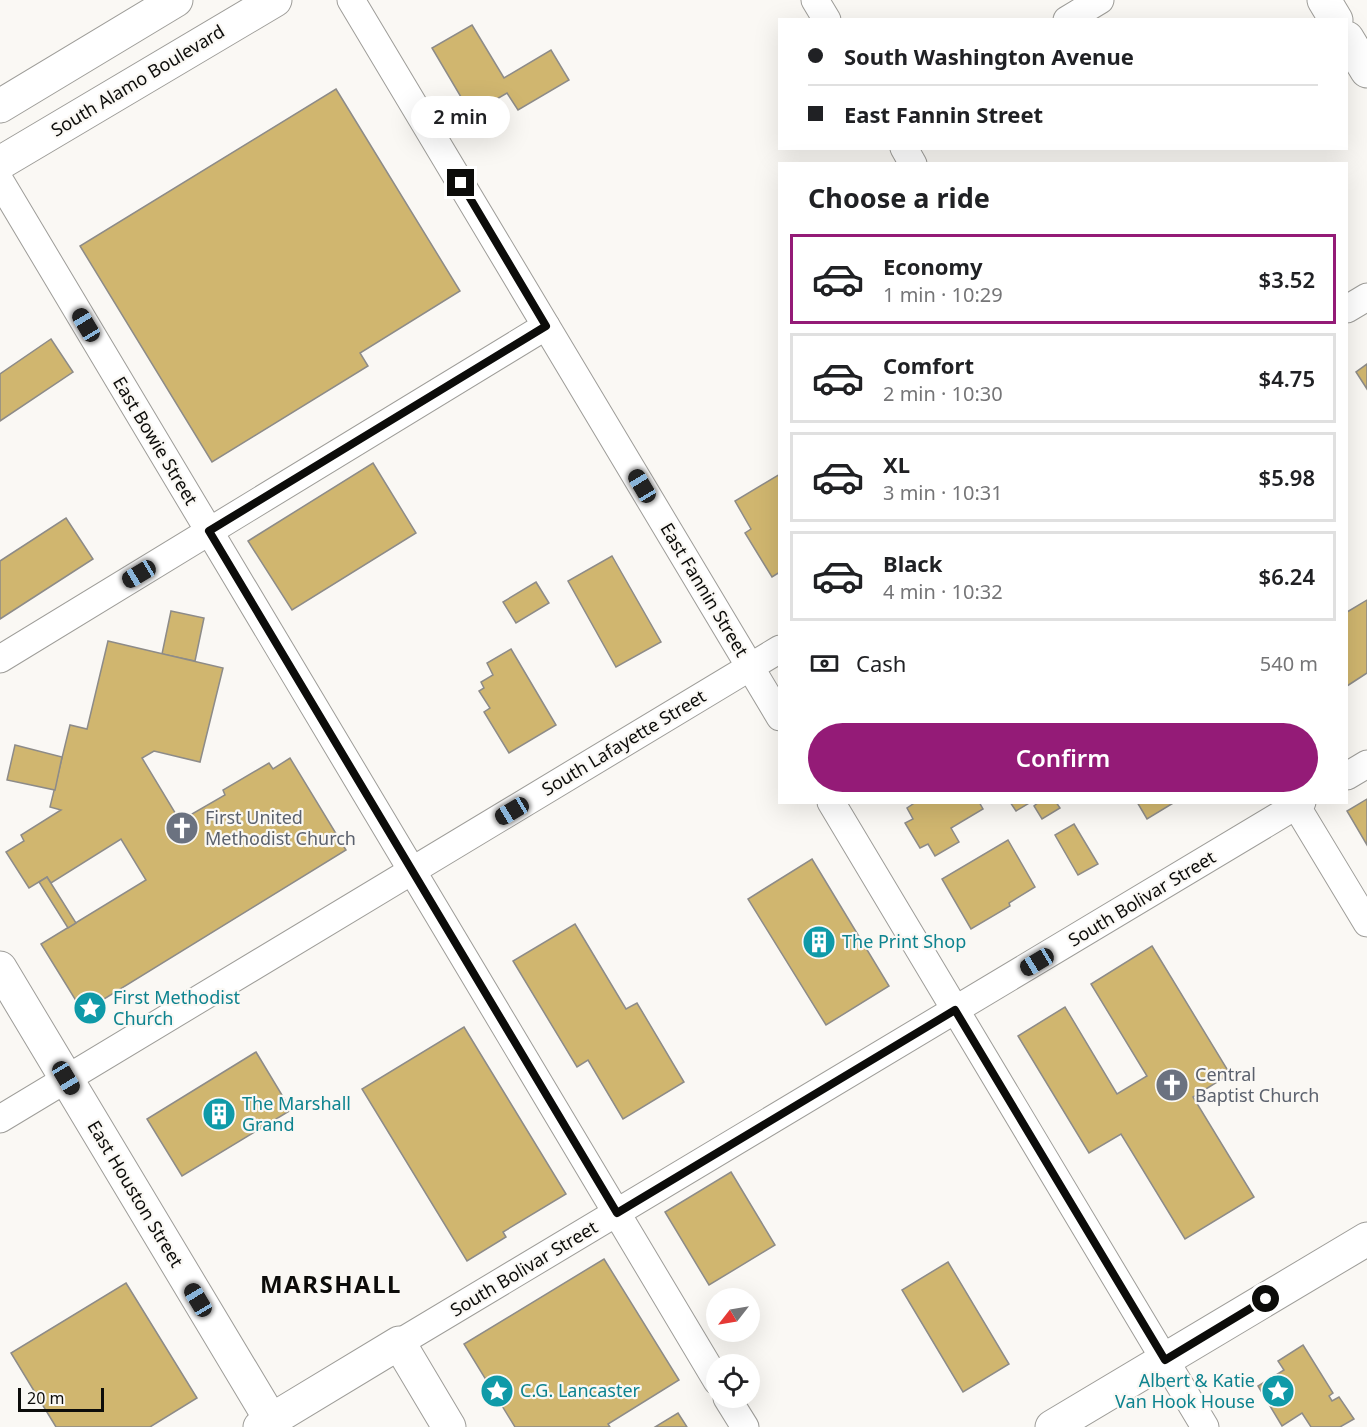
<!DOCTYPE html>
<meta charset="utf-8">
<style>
:root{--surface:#fff;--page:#f6f6f6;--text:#202124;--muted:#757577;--line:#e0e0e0;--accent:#941b77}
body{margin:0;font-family:"Noto Sans",sans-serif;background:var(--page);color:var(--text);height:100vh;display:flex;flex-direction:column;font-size:22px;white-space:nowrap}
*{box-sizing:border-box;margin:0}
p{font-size:20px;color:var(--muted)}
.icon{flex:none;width:33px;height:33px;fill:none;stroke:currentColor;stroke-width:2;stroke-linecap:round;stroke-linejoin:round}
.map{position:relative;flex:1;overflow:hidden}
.details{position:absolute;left:778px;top:162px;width:570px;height:642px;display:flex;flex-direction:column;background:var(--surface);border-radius:0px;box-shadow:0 6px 24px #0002}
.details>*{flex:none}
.banner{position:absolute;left:778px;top:18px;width:570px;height:132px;border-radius:0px;box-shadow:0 6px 24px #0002;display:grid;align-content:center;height:132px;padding:0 30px;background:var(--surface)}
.needle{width:39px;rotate:239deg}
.controls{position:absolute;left:706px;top:1288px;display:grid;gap:12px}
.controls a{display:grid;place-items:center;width:54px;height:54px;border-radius:50%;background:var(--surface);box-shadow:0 6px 24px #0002;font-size:30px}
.scale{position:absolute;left:18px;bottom:15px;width:86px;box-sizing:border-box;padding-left:6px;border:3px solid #0c0c0a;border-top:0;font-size:16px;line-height:21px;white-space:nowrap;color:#0c0c0a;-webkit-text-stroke:4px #faf8f4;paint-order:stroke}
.end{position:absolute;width:27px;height:27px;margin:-14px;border:8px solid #0c0c0a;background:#fff;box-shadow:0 0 0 3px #fff}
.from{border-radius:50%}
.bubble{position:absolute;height:42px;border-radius:21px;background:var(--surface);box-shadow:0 6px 24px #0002;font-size:20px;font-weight:600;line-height:42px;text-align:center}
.car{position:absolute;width:18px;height:36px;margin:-18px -9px;border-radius:8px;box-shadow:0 0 4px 2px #0007;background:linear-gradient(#222 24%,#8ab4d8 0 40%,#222 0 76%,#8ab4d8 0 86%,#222 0)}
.banner b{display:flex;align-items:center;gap:21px;height:57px;font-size:22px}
.banner b+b{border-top:2px solid var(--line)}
.banner i{width:15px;height:15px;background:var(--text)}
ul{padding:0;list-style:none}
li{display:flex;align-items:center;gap:18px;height:90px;margin:0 12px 9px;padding:0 18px;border:3px solid var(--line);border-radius:0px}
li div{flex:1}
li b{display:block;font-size:22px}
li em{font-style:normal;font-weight:600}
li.selected{border-color:var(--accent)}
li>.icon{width:54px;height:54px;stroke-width:1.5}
h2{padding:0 30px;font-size:27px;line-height:72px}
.pay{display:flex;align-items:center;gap:15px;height:66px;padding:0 30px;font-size:22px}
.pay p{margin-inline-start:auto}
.cta{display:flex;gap:12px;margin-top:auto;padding:12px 30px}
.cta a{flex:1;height:69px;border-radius:36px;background:var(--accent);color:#fff;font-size:24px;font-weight:600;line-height:69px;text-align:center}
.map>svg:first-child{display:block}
</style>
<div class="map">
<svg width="1367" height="1427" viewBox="0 0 1367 1427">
<rect width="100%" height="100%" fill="#faf8f4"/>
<g fill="#d0b66f" stroke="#8d8b88" stroke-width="1.5">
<path d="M472,25L504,78L551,50L569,80L518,110L507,93L471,114L432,48Z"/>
<path d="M336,89L460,291L360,353L368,366L212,462L80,246Z"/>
<path d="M51,339L73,372L0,421V374Z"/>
<path d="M1367,364V389L1356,372Z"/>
<path d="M373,463L416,533L292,610L248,541Z"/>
<path d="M780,474V572L772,577L745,533L751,529L735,501Z"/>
<path d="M66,518L93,559L0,619V561Z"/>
<path d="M612,556L661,642L616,667L568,581Z"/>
<path d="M536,582L549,603L516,623L503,602Z"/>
<path d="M1367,600V673L1347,686V612Z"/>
<path d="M171,611L204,618L195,661L162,654Z"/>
<path d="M108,641L223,668L200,762L154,751L142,758L180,821L225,795L223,790L269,763L273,769L290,758L346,850L83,1012L41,944L146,880L121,839L51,883L47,877L29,888L6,852L24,841L21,835L61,810L50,807L70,725L87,729Z"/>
<path d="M511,649L556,725L509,753L484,712L490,708L479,691L484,688L481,682L493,675L487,663Z"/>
<path d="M15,745L62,757L55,790L7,780Z"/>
<path d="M1367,799V845L1347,811Z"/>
<path d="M916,802H979L983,809L951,828L959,842L935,856L928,844L920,848L905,823L913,819L907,808Z"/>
<path d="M1010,802H1031L1016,811Z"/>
<path d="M1039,802H1056L1060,808L1042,819L1034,806Z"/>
<path d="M1137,802H1175L1147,819Z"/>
<path d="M1074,824L1098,864L1078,875L1055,835Z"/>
<path d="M1008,840L1035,887L1009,903L1010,906L971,929L942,879Z"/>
<path d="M812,859L889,986L826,1025L748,899Z"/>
<path d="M47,877L76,923L68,928L39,882Z"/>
<path d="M575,924L626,1009L637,1003L684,1082L623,1119L588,1060L577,1067L513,961Z"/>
<path d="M1152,946L1230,1074L1193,1097L1254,1197L1185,1239L1121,1134L1089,1153L1018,1036L1065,1007L1117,1094L1147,1076L1091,984Z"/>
<path d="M464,1027L566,1194L503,1232L506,1237L467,1261L362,1089Z"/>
<path d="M256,1052L291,1110L182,1176L147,1119Z"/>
<path d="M731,1172L775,1245L709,1285L665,1212Z"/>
<path d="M604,1259L679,1380L608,1424L610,1427H515L464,1344Z"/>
<path d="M948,1262L1009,1364L963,1392L902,1290Z"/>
<path d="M126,1283L197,1398L150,1427H56L11,1353Z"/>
<path d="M1303,1345L1333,1393L1329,1396L1332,1401L1339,1397L1354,1419L1340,1427H1311L1302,1413L1282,1426L1258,1386L1284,1370L1278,1361Z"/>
<path d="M678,1413L687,1427H655Z"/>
</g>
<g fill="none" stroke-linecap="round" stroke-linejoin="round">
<defs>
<g id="street">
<path d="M351,0L780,717"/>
<path d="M815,0L827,20"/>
<path d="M1067,20L1100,0"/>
<path d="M904,148L913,164"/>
<path d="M0,181L717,1381"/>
<path d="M1347,309L1367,297"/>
<path d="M0,659L546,326"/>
<path d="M1347,776L1367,764"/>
<path d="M831,802L1205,1427"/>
<path d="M1294,802L1367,923"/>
<path d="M0,1119L780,649"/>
<path d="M399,1343L1302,802"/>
<path d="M727,1398L745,1427"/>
</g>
<g id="secondary">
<path d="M1324,0L1336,20"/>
<path d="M1347,38L1367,71"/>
<path d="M0,106L176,0"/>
<path d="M0,163L275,0"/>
<path d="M0,968L271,1420"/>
<path d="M260,1427L399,1343L449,1427"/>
<path d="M1052,1427L1367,1239"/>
</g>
</defs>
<use href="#street" stroke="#9e9d99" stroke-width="29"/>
<use href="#secondary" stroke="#9e9d99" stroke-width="35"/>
<use href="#street" stroke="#fff" stroke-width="27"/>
<use href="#secondary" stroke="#fff" stroke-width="33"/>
</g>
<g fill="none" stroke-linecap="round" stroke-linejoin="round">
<path stroke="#0c0c0a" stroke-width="8" d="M461,183L546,326L209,531L617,1213L955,1010L1165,1360L1266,1299"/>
</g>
<defs>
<symbol id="church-disc" viewBox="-11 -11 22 22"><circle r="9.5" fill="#6b7280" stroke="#faf8f4"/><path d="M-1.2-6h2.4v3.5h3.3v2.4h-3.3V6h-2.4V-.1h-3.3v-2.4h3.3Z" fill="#fff"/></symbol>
<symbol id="building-disc" viewBox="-11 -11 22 22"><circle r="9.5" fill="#0f9aa8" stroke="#faf8f4"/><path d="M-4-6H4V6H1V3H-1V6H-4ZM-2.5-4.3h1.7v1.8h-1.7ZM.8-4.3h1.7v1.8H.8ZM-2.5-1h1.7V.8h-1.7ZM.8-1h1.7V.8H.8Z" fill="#fff"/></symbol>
<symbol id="sight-disc" viewBox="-11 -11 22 22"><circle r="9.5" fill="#0f9aa8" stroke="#faf8f4"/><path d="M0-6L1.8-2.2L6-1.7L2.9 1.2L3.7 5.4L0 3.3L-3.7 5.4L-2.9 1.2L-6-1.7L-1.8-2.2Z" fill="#fff"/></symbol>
</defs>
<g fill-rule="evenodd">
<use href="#church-disc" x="163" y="809" width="38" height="38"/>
<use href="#building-disc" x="800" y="923" width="38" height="38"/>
<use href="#sight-disc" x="71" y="989" width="38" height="38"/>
<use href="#church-disc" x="1153" y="1066" width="38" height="38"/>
<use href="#building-disc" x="200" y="1095" width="38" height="38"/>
<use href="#sight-disc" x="478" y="1372" width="38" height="38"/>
<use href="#sight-disc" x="1259" y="1372" width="38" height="38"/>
</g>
<g text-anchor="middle" stroke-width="4.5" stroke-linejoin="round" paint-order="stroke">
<g font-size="18" fill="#0c0c0a" stroke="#faf8f4">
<text transform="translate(138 81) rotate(-31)" y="6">South Alamo Boulevard</text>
<text transform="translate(155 441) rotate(59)" y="6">East Bowie Street</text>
<text transform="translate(704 590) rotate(59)" y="6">East Fannin Street</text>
<text transform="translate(624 743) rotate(-31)" y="6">South Lafayette Street</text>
<text transform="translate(1142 899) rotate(-31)" y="6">South Bolivar Street</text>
<text transform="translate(135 1194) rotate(59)" y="6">East Houston Street</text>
<text transform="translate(524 1269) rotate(-31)" y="6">South Bolivar Street</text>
</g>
<g font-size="18" fill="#5b616d" stroke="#faf8f4" text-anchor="start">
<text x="205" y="824">First United<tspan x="205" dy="21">Methodist Church</tspan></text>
<text x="1195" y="1081">Central<tspan x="1195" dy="21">Baptist Church</tspan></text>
</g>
<g font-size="18" fill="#0d838f" stroke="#faf8f4" text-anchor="start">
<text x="842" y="948">The Print Shop</text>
<text x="113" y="1004">First Methodist<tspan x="113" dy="21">Church</tspan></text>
<text x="242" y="1110">The Marshall<tspan x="242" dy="21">Grand</tspan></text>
<text x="1255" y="1387" text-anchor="end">Albert &amp; Katie<tspan x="1255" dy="21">Van Hook House</tspan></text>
<text x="520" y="1397">C.G. Lancaster</text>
</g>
<g font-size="24" font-weight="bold" letter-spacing="1.5" fill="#0c0c0a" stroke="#faf8f4">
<text x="331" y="1293">MARSHALL</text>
</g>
</g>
</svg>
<div class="controls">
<a><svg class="needle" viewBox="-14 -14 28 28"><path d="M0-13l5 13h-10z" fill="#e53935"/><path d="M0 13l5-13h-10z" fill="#757577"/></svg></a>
<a><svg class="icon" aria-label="locate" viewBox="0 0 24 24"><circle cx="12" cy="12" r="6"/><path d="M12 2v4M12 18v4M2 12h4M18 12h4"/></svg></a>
</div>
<div class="scale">20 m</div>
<i class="end from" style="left:1266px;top:1299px"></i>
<i class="end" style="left:461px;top:183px"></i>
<div class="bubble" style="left:411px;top:96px;width:99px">2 min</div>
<i class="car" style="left:86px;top:325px;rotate:329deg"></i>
<i class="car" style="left:642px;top:486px;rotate:329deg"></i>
<i class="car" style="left:139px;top:574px;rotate:239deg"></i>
<i class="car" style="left:512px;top:811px;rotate:239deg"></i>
<i class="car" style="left:1037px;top:962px;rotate:239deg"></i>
<i class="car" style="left:66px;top:1078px;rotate:149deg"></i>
<i class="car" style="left:198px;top:1300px;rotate:329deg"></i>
<div class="banner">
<b><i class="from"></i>South Washington Avenue</b>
<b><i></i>East Fannin Street</b>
</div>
<section class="details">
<h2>Choose a ride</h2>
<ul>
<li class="selected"><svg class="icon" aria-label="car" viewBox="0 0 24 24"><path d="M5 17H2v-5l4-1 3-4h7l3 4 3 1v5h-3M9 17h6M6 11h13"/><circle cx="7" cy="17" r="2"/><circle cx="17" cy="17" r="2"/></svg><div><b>Economy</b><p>1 min · 10:29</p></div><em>$3.52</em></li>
<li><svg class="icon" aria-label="car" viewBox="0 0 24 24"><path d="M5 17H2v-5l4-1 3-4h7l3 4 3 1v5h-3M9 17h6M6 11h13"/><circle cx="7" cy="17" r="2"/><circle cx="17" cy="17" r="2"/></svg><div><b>Comfort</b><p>2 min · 10:30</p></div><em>$4.75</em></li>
<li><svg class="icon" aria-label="car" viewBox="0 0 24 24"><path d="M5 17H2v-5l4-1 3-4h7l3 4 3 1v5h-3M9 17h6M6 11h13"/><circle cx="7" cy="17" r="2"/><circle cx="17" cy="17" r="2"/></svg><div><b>XL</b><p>3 min · 10:31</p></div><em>$5.98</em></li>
<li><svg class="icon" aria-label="car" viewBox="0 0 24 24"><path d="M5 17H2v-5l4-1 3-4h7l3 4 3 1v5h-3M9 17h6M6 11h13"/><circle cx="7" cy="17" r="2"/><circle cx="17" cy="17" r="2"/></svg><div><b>Black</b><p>4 min · 10:32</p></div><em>$6.24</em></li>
</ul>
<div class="pay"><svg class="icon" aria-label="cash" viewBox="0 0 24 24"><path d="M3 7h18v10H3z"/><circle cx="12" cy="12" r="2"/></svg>Cash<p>540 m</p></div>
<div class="cta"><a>Confirm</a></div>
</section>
</div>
